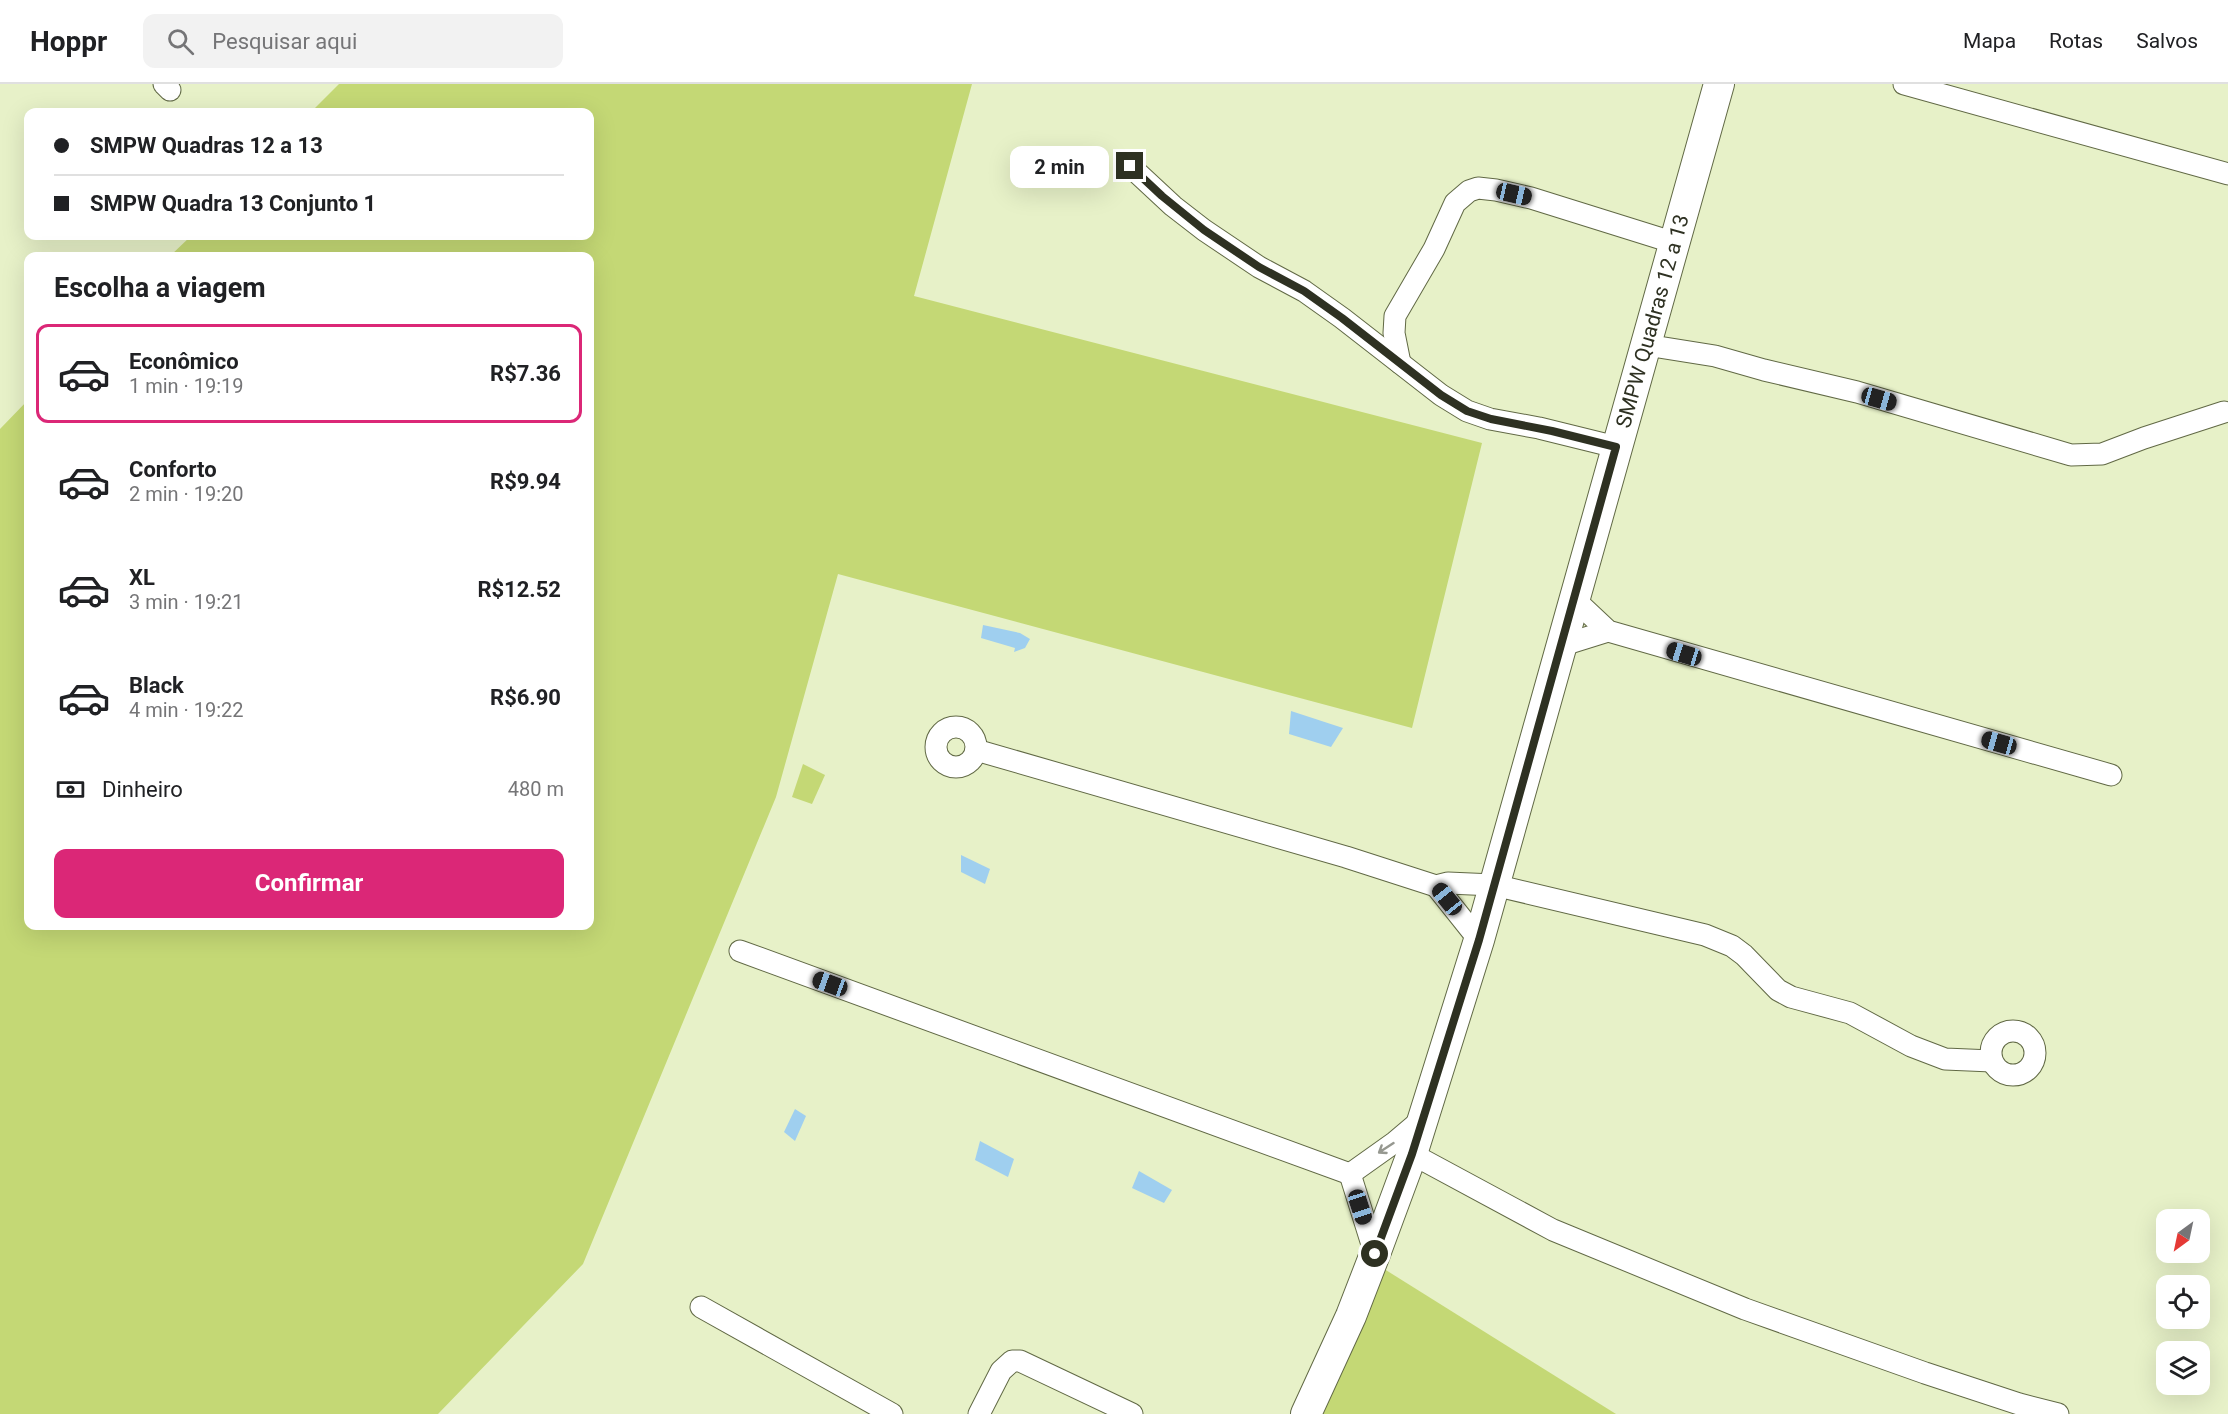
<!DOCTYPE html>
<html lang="pt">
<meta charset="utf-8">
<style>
:root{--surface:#fff;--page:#f2f2f2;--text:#202124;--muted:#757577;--line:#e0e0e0;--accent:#db2777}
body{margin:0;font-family:Roboto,sans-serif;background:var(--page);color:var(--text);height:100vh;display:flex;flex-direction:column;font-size:22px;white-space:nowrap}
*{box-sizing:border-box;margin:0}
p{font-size:20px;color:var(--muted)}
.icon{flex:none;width:33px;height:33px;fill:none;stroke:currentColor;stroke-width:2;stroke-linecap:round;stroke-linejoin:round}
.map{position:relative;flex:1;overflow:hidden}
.side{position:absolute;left:24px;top:168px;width:570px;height:678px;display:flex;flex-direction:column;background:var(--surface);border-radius:12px;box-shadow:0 6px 24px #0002}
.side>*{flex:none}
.top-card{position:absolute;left:24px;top:24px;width:570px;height:132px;border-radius:12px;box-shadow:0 6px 24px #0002;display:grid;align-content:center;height:132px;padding:0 30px;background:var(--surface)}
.needle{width:39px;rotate:213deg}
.tools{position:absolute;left:2156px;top:1125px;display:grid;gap:12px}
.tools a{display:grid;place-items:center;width:54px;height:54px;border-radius:12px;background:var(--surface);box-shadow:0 6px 24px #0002;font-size:30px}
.end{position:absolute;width:27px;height:27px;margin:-14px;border:8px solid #2e3122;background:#fff;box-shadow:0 0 0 3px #fff}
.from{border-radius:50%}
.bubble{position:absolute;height:42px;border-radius:12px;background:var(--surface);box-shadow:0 6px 24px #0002;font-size:20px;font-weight:700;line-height:42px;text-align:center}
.car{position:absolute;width:18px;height:36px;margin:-18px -9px;border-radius:8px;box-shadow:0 0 4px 2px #0007;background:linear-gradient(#222 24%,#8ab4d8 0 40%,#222 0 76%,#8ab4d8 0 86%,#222 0)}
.top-card b{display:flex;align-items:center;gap:21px;height:57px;font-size:22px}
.top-card b+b{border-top:2px solid var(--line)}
.top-card i{width:15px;height:15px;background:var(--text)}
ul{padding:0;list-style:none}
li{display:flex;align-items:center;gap:18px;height:99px;margin:0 12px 9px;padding:0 18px;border:3px solid transparent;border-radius:12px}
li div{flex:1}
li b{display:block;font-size:22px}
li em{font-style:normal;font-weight:700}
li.selected{border-color:var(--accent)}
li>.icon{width:54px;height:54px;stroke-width:1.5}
h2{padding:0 30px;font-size:27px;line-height:72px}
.pay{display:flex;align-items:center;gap:15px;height:66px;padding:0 30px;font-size:22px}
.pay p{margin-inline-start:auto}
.primary-button{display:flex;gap:12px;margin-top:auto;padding:12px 30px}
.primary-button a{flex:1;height:69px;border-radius:12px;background:var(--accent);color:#fff;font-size:24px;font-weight:700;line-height:69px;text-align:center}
header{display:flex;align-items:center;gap:36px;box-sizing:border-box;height:84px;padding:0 30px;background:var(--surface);border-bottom:2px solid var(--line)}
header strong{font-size:28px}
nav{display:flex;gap:33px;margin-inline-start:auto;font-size:21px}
.search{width:420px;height:54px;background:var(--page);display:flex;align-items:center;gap:15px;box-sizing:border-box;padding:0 21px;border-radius:12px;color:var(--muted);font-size:22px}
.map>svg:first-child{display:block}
</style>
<header>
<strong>Hoppr</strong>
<div class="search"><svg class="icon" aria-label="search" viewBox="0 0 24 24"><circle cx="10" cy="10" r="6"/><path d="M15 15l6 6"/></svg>Pesquisar aqui</div>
<nav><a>Mapa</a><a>Rotas</a><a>Salvos</a></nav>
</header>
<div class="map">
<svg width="2228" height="1330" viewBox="0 0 2228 1330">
<rect width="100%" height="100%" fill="#e7f1c8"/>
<g fill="#c4d875">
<path d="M339,0H972L914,212L1482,359L1412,644L838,490L776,713L583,1180L438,1330H0V345L28,316V842H590V172H170L191,152H590V28H311Z"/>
<path d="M803,680L825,691L812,720L792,713Z"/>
<path d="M1373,1178L1616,1330H1298Z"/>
</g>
<g fill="#9fcfef">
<path d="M983,541L1020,549L1030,555L1025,564L1014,568L1015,564L981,554Z"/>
<path d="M1291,627L1343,644L1331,663L1289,650Z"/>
<path d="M961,771L990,785L985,800L961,788Z"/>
<path d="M795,1025L806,1032L795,1057L784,1048Z"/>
<path d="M980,1057L1014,1075L1008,1093L975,1076Z"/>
<path d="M1139,1087L1172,1106L1164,1119L1132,1104Z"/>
</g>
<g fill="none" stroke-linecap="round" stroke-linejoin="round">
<defs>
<g id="street">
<path d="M164,0L170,6"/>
<path d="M1904,0L2228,90"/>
<path d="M1130,82L1173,122L1204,146L1259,183L1304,207L1342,234L1441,311L1467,327L1490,335L1539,344L1616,363"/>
<path d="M1646,261L1715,272L1764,286L1857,308L2071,371L2102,370L2144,354L2224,328"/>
<path d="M1400,279L1394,249L1395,232L1434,165L1455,119L1469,107L1478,104L1496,106L1531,114L1675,159"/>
<path d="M1575,516L1608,547L2111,691"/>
<path d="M1560,562L1608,547"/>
<circle cx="956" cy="663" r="20"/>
<path d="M976,666L1346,773L1436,802L1448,799L1494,801L1705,851L1732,862L1744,871L1778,906L1791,913L1850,929L1911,962L1945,975L1992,977"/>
<path d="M1436,802L1479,856"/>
<path d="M740,867L1350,1090"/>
<circle cx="2013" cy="969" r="22"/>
<path d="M1412,1070L1553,1146L1745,1225L1925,1289L2019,1320L2058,1330"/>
<path d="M1350,1090L1395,1058L1421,1036"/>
<path d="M1350,1090L1375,1170"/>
<path d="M701,1223L892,1330"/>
<path d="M979,1330L1001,1287L1012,1277H1020L1132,1330"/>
</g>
<g id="secondary">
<path id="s1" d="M1306,1330L1351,1232L1375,1170L1412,1070L1479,856L1719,0"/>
</g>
</defs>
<use href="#street" stroke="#616945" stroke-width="23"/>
<use href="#secondary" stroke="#616945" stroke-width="32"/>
<use href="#street" stroke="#fff" stroke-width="21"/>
<use href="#secondary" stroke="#fff" stroke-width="30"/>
</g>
<defs><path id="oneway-shaft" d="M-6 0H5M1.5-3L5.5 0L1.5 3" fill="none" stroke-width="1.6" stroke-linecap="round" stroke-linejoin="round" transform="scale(1.5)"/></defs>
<use stroke="#969890" href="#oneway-shaft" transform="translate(1386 1064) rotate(147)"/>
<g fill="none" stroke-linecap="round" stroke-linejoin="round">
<path stroke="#2e3122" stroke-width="8" d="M1130,82L1162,112L1204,146L1259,183L1304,207L1342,234L1441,311L1467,327L1491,335L1552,347L1616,363L1479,856L1412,1070L1375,1170"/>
</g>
<g text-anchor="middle" stroke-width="4.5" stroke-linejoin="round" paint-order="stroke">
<g font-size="21" fill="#2e3122" stroke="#f4fed5">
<text dy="7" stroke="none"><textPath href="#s1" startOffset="1148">SMPW Quadras 12 a 13</textPath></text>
</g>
</g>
</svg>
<div class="tools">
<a><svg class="needle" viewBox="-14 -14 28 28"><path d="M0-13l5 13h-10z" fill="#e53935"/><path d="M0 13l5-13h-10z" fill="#757577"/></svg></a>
<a><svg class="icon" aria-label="locate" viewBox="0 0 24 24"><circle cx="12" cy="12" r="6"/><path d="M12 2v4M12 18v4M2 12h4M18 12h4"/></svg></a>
<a><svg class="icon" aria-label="layers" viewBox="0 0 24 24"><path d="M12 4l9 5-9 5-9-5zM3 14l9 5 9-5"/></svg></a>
</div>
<i class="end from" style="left:1375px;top:1170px"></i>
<i class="end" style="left:1130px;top:82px"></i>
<div class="bubble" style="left:1010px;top:62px;width:99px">2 min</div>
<i class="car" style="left:1514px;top:110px;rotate:103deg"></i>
<i class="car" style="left:1879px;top:315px;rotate:106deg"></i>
<i class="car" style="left:1684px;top:570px;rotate:287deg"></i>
<i class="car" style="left:1999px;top:659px;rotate:286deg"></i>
<i class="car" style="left:1447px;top:815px;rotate:321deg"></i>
<i class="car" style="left:830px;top:900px;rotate:290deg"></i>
<i class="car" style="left:1360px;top:1123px;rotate:162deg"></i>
<div class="top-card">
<b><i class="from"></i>SMPW Quadras 12 a 13</b>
<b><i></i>SMPW Quadra 13 Conjunto 1</b>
</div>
<section class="side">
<h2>Escolha a viagem</h2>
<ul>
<li class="selected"><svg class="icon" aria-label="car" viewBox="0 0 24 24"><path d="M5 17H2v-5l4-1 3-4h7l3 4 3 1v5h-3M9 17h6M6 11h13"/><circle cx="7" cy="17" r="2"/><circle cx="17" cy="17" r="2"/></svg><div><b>Econômico</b><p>1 min · 19:19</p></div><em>R$7.36</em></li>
<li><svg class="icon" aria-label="car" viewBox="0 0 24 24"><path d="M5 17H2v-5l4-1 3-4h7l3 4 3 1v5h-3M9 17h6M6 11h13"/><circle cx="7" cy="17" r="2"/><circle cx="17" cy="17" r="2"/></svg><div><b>Conforto</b><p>2 min · 19:20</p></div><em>R$9.94</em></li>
<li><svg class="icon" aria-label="car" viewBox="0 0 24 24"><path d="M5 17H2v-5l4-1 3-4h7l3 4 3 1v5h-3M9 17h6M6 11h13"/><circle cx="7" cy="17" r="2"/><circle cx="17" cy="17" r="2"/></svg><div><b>XL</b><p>3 min · 19:21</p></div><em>R$12.52</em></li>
<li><svg class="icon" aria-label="car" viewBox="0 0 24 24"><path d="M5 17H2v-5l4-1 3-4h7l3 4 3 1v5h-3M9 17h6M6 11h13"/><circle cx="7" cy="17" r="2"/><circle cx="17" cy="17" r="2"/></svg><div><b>Black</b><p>4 min · 19:22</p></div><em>R$6.90</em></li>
</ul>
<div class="pay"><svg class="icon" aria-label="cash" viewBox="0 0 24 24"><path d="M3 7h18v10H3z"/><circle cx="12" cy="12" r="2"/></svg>Dinheiro<p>480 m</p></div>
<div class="primary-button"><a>Confirmar</a></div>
</section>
</div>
